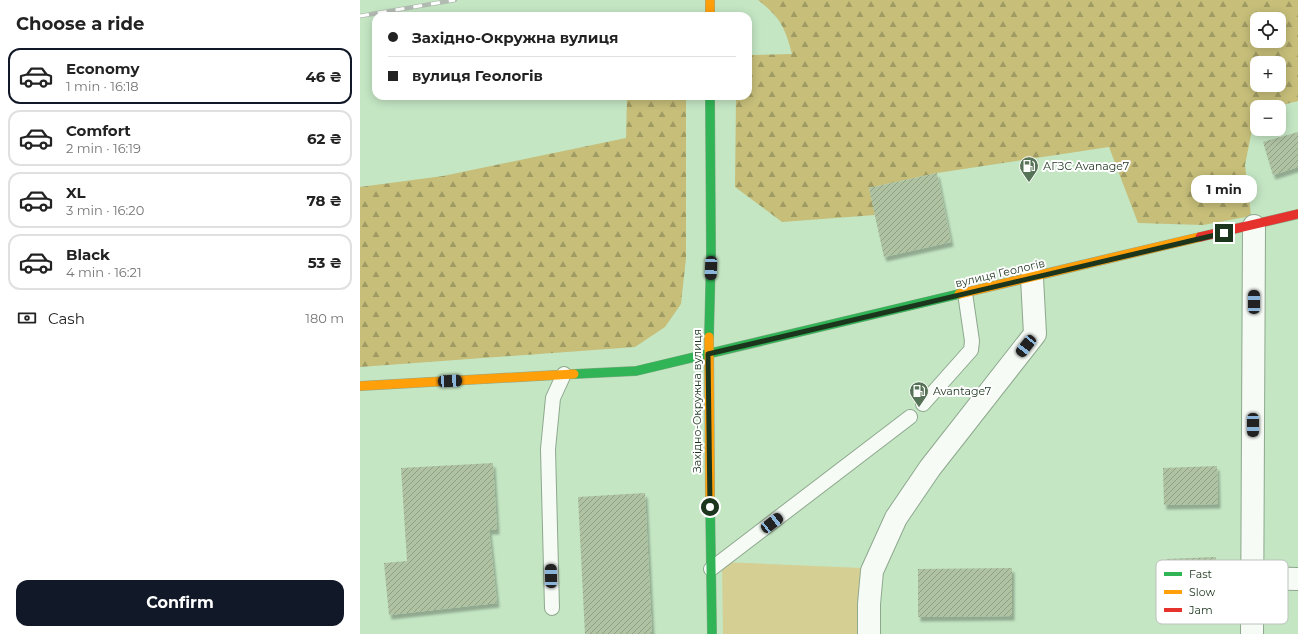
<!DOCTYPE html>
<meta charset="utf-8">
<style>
:root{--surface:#fff;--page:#f2f2f2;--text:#222;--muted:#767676;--line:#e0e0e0;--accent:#111827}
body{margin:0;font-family:Montserrat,sans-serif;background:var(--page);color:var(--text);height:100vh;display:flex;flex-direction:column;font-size:15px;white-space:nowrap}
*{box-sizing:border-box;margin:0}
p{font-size:13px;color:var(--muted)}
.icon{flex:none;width:22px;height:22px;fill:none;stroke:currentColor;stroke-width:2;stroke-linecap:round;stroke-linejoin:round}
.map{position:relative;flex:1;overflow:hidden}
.side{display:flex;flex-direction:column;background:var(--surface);width:360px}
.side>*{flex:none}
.top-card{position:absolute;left:12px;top:12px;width:380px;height:88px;border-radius:12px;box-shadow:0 2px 10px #0003;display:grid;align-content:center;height:88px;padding:0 16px;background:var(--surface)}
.controls{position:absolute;left:890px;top:12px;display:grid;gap:8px}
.controls a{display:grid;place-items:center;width:36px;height:36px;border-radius:8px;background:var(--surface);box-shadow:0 2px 10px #0003;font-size:20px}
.end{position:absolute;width:18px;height:18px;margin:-9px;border:5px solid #1c351d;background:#fff;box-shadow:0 0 0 2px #fff}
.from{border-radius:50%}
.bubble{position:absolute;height:28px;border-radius:12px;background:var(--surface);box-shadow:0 2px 10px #0003;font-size:13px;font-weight:700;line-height:28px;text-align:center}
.car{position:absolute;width:12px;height:24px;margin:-12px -6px;border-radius:5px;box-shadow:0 0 3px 1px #0007;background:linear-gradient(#222 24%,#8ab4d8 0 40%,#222 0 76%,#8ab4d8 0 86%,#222 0)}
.top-card b{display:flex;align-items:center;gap:14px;height:38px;font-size:15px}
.top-card b+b{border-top:1px solid var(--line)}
.top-card i{width:10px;height:10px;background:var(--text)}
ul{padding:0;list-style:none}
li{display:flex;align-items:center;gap:12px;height:56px;margin:0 8px 6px;padding:0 8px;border:2px solid var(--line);border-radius:12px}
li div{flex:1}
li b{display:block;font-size:15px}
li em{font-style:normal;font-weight:700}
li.on{border-color:var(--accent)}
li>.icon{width:36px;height:36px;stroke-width:1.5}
h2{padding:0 16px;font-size:18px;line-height:48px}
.pay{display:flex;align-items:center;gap:10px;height:44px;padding:0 16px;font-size:15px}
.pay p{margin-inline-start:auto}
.primary-button{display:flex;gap:8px;margin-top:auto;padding:8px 16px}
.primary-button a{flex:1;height:46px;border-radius:12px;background:var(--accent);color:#fff;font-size:16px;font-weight:700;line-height:46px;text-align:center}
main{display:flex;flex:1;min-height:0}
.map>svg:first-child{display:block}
</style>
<main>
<section class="side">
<h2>Choose a ride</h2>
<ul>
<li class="on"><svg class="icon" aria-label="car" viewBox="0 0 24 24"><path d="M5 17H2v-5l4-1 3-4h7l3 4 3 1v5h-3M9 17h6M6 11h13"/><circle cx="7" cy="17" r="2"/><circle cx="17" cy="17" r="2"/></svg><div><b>Economy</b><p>1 min · 16:18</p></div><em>46 ₴</em></li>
<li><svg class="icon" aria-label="car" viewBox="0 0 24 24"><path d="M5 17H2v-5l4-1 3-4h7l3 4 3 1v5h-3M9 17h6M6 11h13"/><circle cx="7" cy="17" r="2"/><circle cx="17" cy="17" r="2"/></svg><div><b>Comfort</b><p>2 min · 16:19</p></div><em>62 ₴</em></li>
<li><svg class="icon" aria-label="car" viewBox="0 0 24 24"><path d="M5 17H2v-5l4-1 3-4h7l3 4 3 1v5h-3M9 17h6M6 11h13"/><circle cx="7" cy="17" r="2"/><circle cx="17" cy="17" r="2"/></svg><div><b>XL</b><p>3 min · 16:20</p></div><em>78 ₴</em></li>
<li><svg class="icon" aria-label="car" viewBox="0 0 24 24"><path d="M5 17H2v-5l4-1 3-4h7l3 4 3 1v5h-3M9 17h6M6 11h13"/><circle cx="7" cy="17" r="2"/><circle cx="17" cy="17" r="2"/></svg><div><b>Black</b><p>4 min · 16:21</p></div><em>53 ₴</em></li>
</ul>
<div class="pay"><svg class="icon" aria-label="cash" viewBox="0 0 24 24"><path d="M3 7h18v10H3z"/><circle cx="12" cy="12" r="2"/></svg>Cash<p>180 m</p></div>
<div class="primary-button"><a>Confirm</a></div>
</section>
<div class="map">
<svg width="938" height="634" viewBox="0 0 938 634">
<defs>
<pattern id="forest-firs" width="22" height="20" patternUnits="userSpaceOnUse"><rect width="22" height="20" fill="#c6be79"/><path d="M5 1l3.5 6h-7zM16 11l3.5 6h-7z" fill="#a09b63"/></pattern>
<pattern id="building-hatch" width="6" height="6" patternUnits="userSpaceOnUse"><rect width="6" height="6" fill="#afc3a3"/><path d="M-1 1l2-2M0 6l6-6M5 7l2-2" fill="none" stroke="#8e9f84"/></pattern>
<filter id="shadow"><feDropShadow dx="2.5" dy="4.5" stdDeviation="1" flood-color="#0004"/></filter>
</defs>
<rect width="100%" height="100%" fill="#c4e6c3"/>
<path fill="#d5cf93" d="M362,562L502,568V634H363Z"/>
<g fill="url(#forest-firs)" fill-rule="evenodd">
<path d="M398,0H938V101L914,107H897V119L892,130L885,165L891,216L843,225L778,223L749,147L577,173L509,188L515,215L422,222L375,187L376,96H388V55L432,54C425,27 420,17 398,0ZM897,19H919V41H897ZM897,63H919V85H897Z"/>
<path d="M267,96H326V258L321,304L305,327L275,347L0,367V187L83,176L266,138Z"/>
</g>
<g fill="url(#building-hatch)" filter="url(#shadow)">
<path d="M938,132V167L913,175L903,142Z"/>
<path d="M577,173L591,242L524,257L509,188Z"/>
<path d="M133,463L137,530H129L137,603L29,615L24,563L47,561L41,468Z"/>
<path d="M857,466L858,504L804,505L803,468Z"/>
<path d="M285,493L292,634H225L218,497Z"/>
<path d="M856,557L857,603H807L806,559Z"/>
<path d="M652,568V616L558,617V569Z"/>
</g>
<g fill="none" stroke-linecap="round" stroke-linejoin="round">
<defs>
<g id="lane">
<path d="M563,404L611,350L612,341L605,293"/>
<path d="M351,569L550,417"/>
<path d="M192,608L188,449L193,398L204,374"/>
</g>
<g id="street">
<path d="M893,578L938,579"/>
<path d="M509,634V604L512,571L536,518L570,468L675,334L672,278"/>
<path d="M892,634L894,226"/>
</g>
<g id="fast">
<path d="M349,337L351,254L350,96"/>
<path d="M214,374L276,371L599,294"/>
<path d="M350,497L352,634"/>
</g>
<g id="slow">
<path d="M350,0V16"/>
<path d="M599,294L840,237"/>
<path d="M349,337L350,497"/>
<path d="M0,386L214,374"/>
</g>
<path id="jam" d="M840,237L938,214"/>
</defs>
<use href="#lane" stroke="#8ea88e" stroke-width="16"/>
<use href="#street" stroke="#8ea88e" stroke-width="24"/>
<use href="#fast" stroke="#8ea88e" stroke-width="10"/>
<use href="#slow" stroke="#8ea88e" stroke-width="10"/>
<use href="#jam" stroke="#8ea88e" stroke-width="10"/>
<use href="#lane" stroke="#f6fbf6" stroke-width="14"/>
<use href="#street" stroke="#f6fbf6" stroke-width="22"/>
<use href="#fast" stroke="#30b455" stroke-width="9"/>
<use href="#slow" stroke="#ff9f0a" stroke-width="9"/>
<use href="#jam" stroke="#e5322d" stroke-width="9"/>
<defs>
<path id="rail" d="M0,16L95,0"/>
</defs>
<use href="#rail" stroke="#b2bbb2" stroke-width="4.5"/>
<use href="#rail" stroke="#fff" stroke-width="3" stroke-dasharray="9" stroke-linecap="butt"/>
</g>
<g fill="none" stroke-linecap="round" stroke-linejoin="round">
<path stroke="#1c351d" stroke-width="5" d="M350,507L348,354L864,233"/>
</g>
<defs>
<symbol id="fuel-pin" viewBox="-11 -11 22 30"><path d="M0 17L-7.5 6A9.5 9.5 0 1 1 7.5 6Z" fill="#577357" stroke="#fff"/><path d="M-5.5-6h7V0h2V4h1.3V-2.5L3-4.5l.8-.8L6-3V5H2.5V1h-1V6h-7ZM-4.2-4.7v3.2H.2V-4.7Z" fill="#fff"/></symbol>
</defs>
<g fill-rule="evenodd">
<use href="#fuel-pin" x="658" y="155" width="22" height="30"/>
<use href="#fuel-pin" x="548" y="380" width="22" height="30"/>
</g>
<g text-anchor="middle" stroke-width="4" stroke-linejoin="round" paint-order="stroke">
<g font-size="11" fill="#1c351d" stroke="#fff" text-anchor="start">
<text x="683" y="170">АГЗС Avanage7</text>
<text x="573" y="395">Avantage7</text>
</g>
<g font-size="11" fill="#1c351d" stroke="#fff">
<text transform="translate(640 273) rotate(-13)" y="4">вулиця Геологів</text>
<text transform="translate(337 401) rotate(-90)" y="4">Західно-Окружна вулиця</text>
</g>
</g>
<rect x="796" y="560" width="132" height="64" rx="6" fill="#fff" stroke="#bbc2bb" stroke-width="1"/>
<rect x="804" y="572" width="18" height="4" fill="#30b455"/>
<rect x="804" y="590" width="18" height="4" fill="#ff9f0a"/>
<rect x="804" y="608" width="18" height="4" fill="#e5322d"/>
<g font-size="11" fill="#1c351d">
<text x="829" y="578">Fast</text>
<text x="829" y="596">Slow</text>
<text x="829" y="614">Jam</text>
</g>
</svg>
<div class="controls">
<a><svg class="icon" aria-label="locate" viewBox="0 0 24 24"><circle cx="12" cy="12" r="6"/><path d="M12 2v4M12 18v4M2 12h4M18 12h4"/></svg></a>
<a>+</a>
<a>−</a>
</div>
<i class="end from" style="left:350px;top:507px"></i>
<i class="end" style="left:864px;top:233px"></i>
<div class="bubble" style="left:831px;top:175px;width:66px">1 min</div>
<i class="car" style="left:351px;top:268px;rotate:182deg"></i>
<i class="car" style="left:894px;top:302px;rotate:0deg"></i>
<i class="car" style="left:666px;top:346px;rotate:218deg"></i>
<i class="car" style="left:90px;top:381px;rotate:87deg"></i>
<i class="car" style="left:893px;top:425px;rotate:180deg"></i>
<i class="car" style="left:412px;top:523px;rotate:52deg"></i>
<i class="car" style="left:191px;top:576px;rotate:359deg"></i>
<div class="top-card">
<b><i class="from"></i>Західно-Окружна вулиця</b>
<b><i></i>вулиця Геологів</b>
</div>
</div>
</main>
